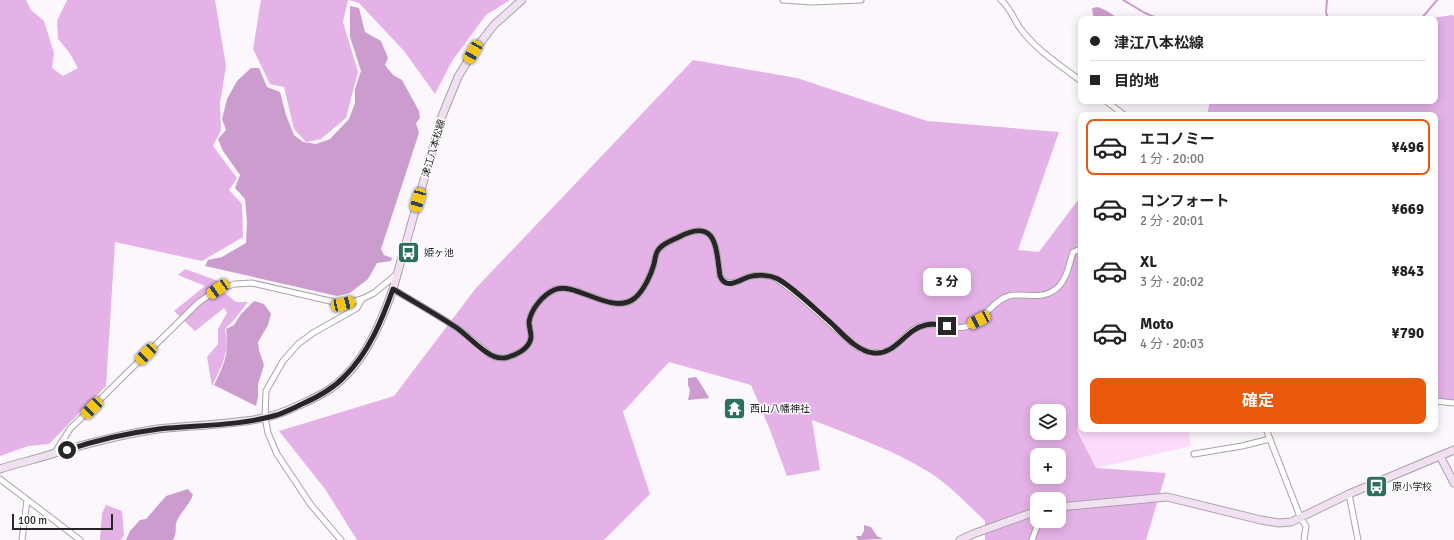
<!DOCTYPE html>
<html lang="ja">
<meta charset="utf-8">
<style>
:root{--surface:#fff;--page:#f6f6f6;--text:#222;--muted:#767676;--line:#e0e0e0;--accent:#ea580c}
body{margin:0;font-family:Signika,"Noto Sans JP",sans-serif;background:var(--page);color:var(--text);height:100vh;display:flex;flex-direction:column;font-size:15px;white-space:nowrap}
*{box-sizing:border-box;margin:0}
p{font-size:13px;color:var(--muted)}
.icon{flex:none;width:22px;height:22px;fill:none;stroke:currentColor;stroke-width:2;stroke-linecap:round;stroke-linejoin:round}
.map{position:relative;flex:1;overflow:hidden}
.panel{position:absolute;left:1078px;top:112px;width:360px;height:320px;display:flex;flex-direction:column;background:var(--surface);border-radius:8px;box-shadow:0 2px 10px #0003}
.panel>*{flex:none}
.banner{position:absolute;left:1078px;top:16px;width:360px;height:88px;border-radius:8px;box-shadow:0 2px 10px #0003;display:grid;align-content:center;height:88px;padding:0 12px;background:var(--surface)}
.controls{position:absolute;left:1030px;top:404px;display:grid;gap:8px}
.controls a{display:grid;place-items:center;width:36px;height:36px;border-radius:8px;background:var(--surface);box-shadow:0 2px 10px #0003;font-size:20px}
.scale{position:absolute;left:12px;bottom:10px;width:101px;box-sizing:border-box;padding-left:4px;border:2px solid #272527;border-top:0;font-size:11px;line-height:14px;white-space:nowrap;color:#272527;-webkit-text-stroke:3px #fff;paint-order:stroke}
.end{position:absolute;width:18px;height:18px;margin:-9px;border:5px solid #272527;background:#fff;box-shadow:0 0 0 2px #fff}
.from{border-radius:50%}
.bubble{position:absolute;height:28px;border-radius:8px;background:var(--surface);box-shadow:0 2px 10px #0003;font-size:13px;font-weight:700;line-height:28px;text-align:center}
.car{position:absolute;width:12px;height:24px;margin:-12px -6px;border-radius:5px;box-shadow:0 0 3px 1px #0007;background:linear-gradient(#f5c518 24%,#345 0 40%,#f5c518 0 76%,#345 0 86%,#f5c518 0)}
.banner b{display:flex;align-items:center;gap:14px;height:38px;font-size:15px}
.banner b+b{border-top:1px solid var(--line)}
.banner i{width:10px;height:10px;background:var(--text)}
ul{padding:7px 0 0;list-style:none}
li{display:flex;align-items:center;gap:12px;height:56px;margin:0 8px 6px;padding:0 4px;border:2px solid transparent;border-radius:8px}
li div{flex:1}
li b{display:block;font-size:15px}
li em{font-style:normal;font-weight:700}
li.current{border-color:var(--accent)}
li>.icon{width:36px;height:36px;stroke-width:1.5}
.cta{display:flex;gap:8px;margin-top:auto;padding:8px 12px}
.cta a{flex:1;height:46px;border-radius:8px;background:var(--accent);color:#fff;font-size:16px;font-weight:700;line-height:46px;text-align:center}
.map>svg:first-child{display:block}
</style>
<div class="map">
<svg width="1454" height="540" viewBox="0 0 1454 540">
<rect width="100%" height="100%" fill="#fcf7fc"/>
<path fill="#fbdbfc" d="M1081,403V429H1188L1191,446L1096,468L1077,431Z"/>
<g fill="#e4b2e6" fill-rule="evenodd">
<path d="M0,0H26L31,10L44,21L54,53L52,68L63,76L78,68L69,52L58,39L57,21L67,0H215L226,66L220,103L221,130L213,146L237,178L229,190L242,204L243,237L202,261L115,242L106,386L49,444L28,446L0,456Z"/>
<path d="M261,0H348L343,22L358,72L346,118L321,139L306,142L294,129L284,87L270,84L253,49Z"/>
<path d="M349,0H510L486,15L452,61L435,94L404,51L359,3Z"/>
<path d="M1452,15L1454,16V400L1435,399V115H1207L1210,101H1435V19H1426Z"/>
<path d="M693,60L797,78L927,121L1059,132L1018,250L1039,252L1081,196V403L1077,431L1096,468L1166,473L1146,540H985V521C967,504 949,484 927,471C891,449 851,435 812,420L820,470L787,476L770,430L751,385L669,362L623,412L650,494L604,540H357L325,489L279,431L394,396L476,288ZM1037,411H1059V433H1037ZM1037,455H1059V477H1037ZM1037,499H1059V521H1037Z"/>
<path d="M185,269L221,282L220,289L236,302H248L234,320L225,329L228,345L222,365L212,386L207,357L218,344V329L227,313L224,308L195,331L174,311L205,286L178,275Z"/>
<path d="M106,505L122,511L124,535L121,540H100L102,513Z"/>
</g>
<g fill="#cd9ccf">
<path d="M350,6L359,8L365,32L381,41L388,58L385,65L393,75L402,80L419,111L420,118L416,123L419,133L381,249L384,255L392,258L391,261L377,263L368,279L350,293L337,296L205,266L208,260L222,257L246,243L247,222L245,199L235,188L240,175L223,151L218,139L226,130L222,119L227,99L237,81L251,68H259L267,87L280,92L286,115L294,135L303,142L316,144L330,139L349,119L355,103V89L361,71L350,37Z"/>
<path d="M1098,7L1107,11L1119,19H1096L1093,15L1092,8Z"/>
<path d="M254,301L264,304L271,314L268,325L258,342L259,350L264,365L258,384V397L256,406L214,385C224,365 230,352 226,329L234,325L241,314Z"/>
<path d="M696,377C698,379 708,395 709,398L688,400L690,390L688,385V378Z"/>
<path d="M188,489L193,495C189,505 181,512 177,521C174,527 178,531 173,540H126L130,531L140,520L146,519L166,496Z"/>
<path d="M864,525L871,527L877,536L883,539L858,540L856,536H861L864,531Z"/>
</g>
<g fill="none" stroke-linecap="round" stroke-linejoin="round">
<g stroke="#cd9ccf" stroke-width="2">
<path d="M1123,0L1145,13L1159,19"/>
<path d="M1327,0L1326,12L1328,19"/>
<path d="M1421,19L1437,0"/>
</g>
<defs>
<g id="street">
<path d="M783,0L812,2L861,0"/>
<path d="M1001,0C1011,9 1013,18 1020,28C1036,50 1060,65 1081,81"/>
<path d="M1106,101L1124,115"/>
<path d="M393,289C414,302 436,314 457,328C466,334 474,342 483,349C486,351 489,355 493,356C495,357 501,358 504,358C515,356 530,349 531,337C531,332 529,327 529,322C531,309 543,295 554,290C575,280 613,317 635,298C644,290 651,275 654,264C655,260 655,256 657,252C661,244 671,241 679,237C717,217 716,248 720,276C726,289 738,281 748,277C756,274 770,275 777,279C782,282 787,287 792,290C809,304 825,319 842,334C849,340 856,349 866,351C898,360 900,329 926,325C939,322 952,330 965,327C983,322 993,300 1009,296C1023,292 1040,300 1053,291C1066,284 1069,265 1073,252L1081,249"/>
<path d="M1435,401L1454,403"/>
<path d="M1266,429L1301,519L1306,526L1304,540"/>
<path d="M54,454L70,429L199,302L218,289L235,284L252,283L343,304L362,299L374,293L397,274"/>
<path d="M1194,454L1242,446L1270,439"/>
<path d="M0,479L80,540"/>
<path d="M1349,494L1358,540"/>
<path d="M22,540L27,500"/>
<path d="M341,540L311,505L277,454L268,433L265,417L266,391L283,361L298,344L313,333L357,308L362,299"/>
<path d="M1032,540L1039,521"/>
</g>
<g id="secondary">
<path d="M1440,456L1454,483"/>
<path d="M0,469C18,463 37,459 55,453C89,443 123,434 158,429C187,426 216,425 245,421C264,419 281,414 297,406C308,401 320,396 330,389C363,366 380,326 393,289L442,116L458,77L473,52L494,25L522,0"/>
<path d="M1059,507L1167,497L1261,520L1279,523L1291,522L1349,494L1454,450"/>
<path d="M960,540L973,534L1037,511"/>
</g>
</defs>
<use href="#street" stroke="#a8a3a8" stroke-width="7"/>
<use href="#secondary" stroke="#a8a3a8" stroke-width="9"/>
<use href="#street" stroke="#fff" stroke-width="5"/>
<use href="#secondary" stroke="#f1e0f2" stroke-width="7"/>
</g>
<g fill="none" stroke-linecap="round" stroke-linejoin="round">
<path stroke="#272527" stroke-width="5" d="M67,450C97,440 128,433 159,429C197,425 240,426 277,415C286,412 294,408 302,404C318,397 333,389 345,376C369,352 382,320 393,289C414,302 436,314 457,328C467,335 483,352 493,356C495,357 501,358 504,358C515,356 530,349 531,337C531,332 529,327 529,322C531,309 543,295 554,290C575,280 612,317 635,298C644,290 651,275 654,264C655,260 655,256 657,252C661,244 671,241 679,237C717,217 716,248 720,276C726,290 738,281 748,277C757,274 770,275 778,279C794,288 816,310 830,322C843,334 856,351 874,353C896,355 905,329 926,325C933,323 940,325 947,326"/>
</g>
<defs>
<symbol id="bus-square" viewBox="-11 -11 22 22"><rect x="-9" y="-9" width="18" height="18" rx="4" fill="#2c6e5f" stroke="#fff"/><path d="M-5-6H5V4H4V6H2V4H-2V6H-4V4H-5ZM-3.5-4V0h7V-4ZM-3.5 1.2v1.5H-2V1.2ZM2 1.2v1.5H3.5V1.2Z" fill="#fff"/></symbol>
<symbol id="temple-square" viewBox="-11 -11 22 22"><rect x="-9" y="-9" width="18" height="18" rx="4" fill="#2c6e5f" stroke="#fff"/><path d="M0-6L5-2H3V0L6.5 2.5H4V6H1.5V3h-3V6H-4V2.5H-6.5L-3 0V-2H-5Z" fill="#fff"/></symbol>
</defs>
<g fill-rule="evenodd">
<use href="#bus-square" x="396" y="240" width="25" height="25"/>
<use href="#temple-square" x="722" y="396" width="25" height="25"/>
<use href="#bus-square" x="1364" y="474" width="25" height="25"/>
</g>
<g text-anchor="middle" stroke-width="3" stroke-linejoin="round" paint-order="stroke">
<g font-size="10" fill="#272527" stroke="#fff">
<text transform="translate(433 148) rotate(-74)" y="4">津江八本松線</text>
</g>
<g font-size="10" fill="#272527" stroke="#fff" text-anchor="start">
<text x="424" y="256">姫ヶ池</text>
<text x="750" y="412">西山八幡神社</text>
<text x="1392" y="490">原小学校</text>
</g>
</g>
</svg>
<div class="controls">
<a><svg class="icon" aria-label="layers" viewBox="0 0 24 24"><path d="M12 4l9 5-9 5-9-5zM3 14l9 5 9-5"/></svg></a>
<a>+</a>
<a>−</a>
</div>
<div class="scale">100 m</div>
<i class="end from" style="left:67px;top:450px"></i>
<i class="end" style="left:947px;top:326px"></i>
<div class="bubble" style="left:923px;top:268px;width:48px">3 分</div>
<i class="car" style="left:473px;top:52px;rotate:210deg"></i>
<i class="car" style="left:418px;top:200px;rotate:196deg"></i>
<i class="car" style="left:218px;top:289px;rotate:236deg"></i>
<i class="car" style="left:343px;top:304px;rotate:77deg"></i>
<i class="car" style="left:979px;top:320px;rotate:243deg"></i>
<i class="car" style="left:146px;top:354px;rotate:225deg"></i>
<i class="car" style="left:92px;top:408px;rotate:225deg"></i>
<div class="banner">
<b><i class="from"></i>津江八本松線</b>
<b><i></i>目的地</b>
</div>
<section class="panel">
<ul>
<li class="current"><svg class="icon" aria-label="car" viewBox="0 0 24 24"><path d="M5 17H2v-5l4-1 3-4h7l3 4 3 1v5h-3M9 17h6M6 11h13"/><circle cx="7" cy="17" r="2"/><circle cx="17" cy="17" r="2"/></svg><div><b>エコノミー</b><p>1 分 · 20:00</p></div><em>¥496</em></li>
<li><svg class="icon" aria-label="car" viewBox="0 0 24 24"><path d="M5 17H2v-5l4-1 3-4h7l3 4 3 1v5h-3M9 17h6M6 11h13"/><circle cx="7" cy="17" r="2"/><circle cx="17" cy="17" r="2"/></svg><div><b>コンフォート</b><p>2 分 · 20:01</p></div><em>¥669</em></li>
<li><svg class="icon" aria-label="car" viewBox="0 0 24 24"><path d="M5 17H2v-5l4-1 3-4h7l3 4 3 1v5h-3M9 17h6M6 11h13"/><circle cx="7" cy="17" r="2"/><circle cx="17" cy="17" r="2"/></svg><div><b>XL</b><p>3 分 · 20:02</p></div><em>¥843</em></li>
<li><svg class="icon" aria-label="car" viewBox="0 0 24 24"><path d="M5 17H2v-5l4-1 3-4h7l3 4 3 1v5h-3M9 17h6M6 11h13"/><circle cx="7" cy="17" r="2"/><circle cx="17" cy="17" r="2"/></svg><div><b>Moto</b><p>4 分 · 20:03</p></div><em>¥790</em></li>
</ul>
<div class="cta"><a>確定</a></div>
</section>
</div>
